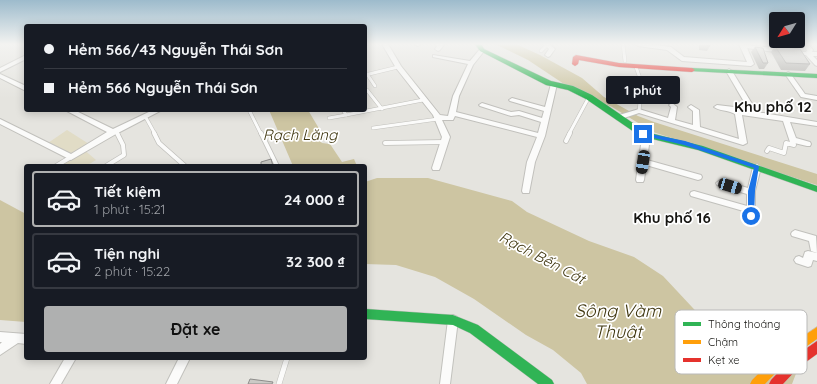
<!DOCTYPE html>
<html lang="vi">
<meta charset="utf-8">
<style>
:root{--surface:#171b24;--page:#20242c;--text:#f1f3f6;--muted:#9ea1a6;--line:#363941;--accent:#afb0b0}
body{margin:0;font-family:Quicksand,sans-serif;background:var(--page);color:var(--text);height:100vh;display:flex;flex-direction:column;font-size:15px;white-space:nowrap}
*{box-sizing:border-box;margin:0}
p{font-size:13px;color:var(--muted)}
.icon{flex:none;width:22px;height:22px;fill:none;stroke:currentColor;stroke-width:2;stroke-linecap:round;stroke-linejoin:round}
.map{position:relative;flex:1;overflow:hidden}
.details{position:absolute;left:24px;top:164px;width:343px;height:196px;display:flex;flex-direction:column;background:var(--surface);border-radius:4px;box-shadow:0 2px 10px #0003}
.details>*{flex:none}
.guide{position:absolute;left:24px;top:24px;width:343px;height:88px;border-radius:4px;box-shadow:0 2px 10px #0003;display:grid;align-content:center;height:88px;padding:0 20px;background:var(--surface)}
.needle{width:26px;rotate:233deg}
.fabs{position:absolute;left:769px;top:12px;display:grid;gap:8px}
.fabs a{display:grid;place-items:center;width:36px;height:36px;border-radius:4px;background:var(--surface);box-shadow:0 2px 10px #0003;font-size:20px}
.end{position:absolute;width:18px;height:18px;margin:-9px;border:5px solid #1a73e8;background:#fff;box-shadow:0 0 0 2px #fff}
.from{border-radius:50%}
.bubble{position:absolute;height:28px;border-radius:4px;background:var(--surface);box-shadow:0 2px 10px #0003;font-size:13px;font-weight:700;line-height:28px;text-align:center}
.car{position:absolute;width:12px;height:24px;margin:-12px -6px;border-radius:5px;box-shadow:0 0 3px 1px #0007;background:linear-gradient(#222 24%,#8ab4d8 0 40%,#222 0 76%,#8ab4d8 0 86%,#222 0)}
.guide b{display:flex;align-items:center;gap:14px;height:38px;font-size:15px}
.guide b+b{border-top:1px solid var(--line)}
.guide i{width:10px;height:10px;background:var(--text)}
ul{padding:7px 0 0;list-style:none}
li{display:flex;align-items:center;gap:12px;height:56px;margin:0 8px 6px;padding:0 12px;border:2px solid var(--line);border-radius:4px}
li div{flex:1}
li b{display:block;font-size:15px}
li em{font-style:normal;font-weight:700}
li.current{border-color:var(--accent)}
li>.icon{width:36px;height:36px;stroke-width:1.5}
.primary-button{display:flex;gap:8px;margin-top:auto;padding:8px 20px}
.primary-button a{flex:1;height:46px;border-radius:4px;background:var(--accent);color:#111;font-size:16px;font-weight:700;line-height:46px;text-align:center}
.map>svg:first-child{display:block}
</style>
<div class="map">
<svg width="817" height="384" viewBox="0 0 817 384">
<rect width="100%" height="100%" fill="#e5e4df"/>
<path fill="#e1dcc6" d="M67,130L89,144L82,148L96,160L86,166H60L59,164L71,157V153L48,143Z"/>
<g fill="#cdc5a2">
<path d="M495,44H516L540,55L582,78L604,97L638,116L654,122L817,174V185L653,132L612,107L567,86L528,60Z"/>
<path d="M269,110H308L324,137L319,140L322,143L330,144L342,162L354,159L357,166H293Z"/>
<path d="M377,178H428L512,201L527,212L589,241L634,257L663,276L706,322L721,332L739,335L758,332L810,337L792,384H587L581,373L553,350L526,335L474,299L435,277L396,265L365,264V182Z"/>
<path d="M0,200L26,214V322L0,320Z"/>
</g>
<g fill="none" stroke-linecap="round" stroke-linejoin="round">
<defs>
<g id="lane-far2">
<path d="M623,44L625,61"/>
<path d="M541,51L547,45"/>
<path d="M636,67L642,84L639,111"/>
<path d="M367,74L375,86"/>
<path d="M365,75L398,67"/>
<path d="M367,90L382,109"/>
<path d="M249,110L261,134"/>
<path d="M343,110L346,115L423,100"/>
<path d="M145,116L155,134"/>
<path d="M329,118L346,115"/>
<path d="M373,128L438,119"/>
<path d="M115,131L118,134"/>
<path d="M569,134L589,97"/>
</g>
<g id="lane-far1">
<path d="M154,133L159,143L185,166"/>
<path d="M261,133L277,166"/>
<path d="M566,141L570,133"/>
<path d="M385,143L444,142"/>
<path d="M767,151L769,148L784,153L786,143L794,145L793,140"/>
<path d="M56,166L71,157"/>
<path d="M106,166L124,155L123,145L117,133"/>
</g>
<path id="lane" d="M279,384L287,358"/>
<g id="street">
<path d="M382,44H388L401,66L440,115L448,116L453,96L468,64L433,57V55L470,61L480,49H484L485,50L473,65L459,96L456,112L538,133L541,122L519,115L511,116L480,106L479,105L482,103L511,112L519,111L542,118L544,111L510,101L509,100L512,98L545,107L551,84L552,83H556L557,84L545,136L535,162L529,193H523L522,191L527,162L537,137L455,116L453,120H442L450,137L440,168L439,170H433L432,168L442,137L433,115L396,68Z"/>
<path d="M414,44H421L418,46Z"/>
<path d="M435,44H443L444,45L440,50L438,51L435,49L437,46Z"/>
<path d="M543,44H549L555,49L550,56L548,57L545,55L549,49Z"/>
<path d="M635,44H650L671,47L684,57L747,62L739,44L782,49L785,51L782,53L747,48L754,64L751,66L682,61L667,50L638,46Z"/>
<path d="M802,44H808L813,50L812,52H817V56H813L817,60V66L815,65L806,55H793L790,53L793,51L806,52L807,50Z"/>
<path d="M26,55V59L0,72V68Z"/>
<path d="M729,69L732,71L757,112L817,122V126L790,122L796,138L810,142L811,144L810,146H807L790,142L783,121L742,115L747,143L743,145L639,113L618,120L615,118L616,116L639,109L668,118L671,107L669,105L672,103L677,107L675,120L693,125V111L688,107L691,105L699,110L700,127L739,139L735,114C728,110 719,111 714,107L717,105L734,107L740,111L750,112L726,71Z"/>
<path d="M788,72L790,73L805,94L817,96V100L801,97L785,74Z"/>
<path d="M0,74L26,86V91L0,78Z"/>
<path d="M65,110H74L113,129L153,110H162L116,134L71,160L0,124V119L71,154L107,132Z"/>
<path d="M640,132H646L650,137L647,160L701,175L702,177L701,179L698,180L646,165L644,180L643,182H637L636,180L642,138L639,134Z"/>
<path d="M757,164L761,167L755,191V216L754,218H748L747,212L691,196L690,194L691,192L694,191L747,206V194L717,185L716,183L720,180L748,188L753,167Z"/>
<path d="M795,230L816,236L817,253L811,251L809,241L792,236L791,234L792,232Z"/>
<path d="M808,251L817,253V261L813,260L811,266L808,267L796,263L794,260L796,257L799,256L803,258L805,252Z"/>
<path d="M453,315L457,317L458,320L450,384H440L448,320L449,317Z"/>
<path d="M0,332L26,334V344L18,343L0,355V344L2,342H0Z"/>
<path d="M65,358H76L61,384H50Z"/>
<path d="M179,358H190L177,384H166Z"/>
</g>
<g id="fast">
<path d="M475,44H481L484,49L551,81L573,86L592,95L646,132L703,146L817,186V192L698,150L640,136L586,99L568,90L546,85L480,51Z"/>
<path d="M692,68L817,74V78L690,71L689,70Z"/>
<path d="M365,309L453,315L478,325L552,380L554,384H538L470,333L453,325L365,319Z"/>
</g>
<path id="slow" d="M817,327V339L790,358L765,384H750L752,380L782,350Z"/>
<g id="jam">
<path d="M576,55L619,63L692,68L695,70L692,72L619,67L579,60L578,64L575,66L572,64L573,57Z"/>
<path d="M817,341V354L799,367L783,384H769L771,380L791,359Z"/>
</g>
</defs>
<use href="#lane-far2" stroke="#c1c0bc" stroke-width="4"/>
<use href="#lane-far1" stroke="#c1c0bc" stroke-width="5.5"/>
<use href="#lane" stroke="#c1c0bc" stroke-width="6"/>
<use href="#street" stroke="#c1c0bc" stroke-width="2"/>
<use href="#fast" stroke="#c1c0bc" stroke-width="1"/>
<use href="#slow" stroke="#c1c0bc" stroke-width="1"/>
<use href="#jam" stroke="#c1c0bc" stroke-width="1"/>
<path stroke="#d1d1d0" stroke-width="1" stroke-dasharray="1 2.5" stroke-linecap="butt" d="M786,44L793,46L797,44"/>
<use href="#lane-far2" stroke="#fbfbfa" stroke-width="3"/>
<use href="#lane-far1" stroke="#fbfbfa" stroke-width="4"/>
<use href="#lane" stroke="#fbfbfa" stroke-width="5"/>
<use href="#street" fill="#fbfbfa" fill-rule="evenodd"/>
<use href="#fast" fill="#30b455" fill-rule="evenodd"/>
<use href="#slow" fill="#ff9f0a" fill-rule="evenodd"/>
<use href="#jam" fill="#e5322d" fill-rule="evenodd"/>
</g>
<g fill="#afaeaa">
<path d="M699,44H710V46L707,51L699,50Z"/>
<path d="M775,46L810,64L805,71L781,70L771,52Z"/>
<path d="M755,47L768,63L764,69H759L751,52Z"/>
</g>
<g fill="#cbcac6" stroke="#8e8d8b">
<path d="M702,44H710V46Z"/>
<path d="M775,46L800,49L810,64L786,63Z"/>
<path d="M755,47L763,48L768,63H763Z"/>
<path d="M271,159L273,166H261V162Z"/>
<path d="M250,379L273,382L272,384H248Z"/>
</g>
<linearGradient id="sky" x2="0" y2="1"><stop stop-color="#9dbbcc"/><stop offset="0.45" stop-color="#f3f3f1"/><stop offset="1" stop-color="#f3f3f1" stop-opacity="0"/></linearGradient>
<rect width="817" height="98" fill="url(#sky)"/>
<path fill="#1a73e8" d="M641,132L685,141L759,166L755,191L754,218L751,219L748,216V191L754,168L684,145L641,135Z"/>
<g text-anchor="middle" stroke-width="3.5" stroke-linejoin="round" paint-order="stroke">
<g font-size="15" font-weight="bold" fill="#161512" stroke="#fff">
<text x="773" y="112">Khu phố 12</text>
<text x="672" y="223">Khu phố 16</text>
</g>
<g font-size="15" font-style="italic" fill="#3f360f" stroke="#fff">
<text x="300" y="140">Rạch Lăng</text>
<text transform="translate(542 258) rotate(28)" y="5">Rạch Bến Cát</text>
</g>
<g font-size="18" font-style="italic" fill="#3f360f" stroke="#fff">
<text x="618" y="317">Sông Vàm<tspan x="618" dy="21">Thuật</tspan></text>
</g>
</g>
<rect x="675" y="310" width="132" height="64" rx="6" fill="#fff" stroke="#b9b9b8" stroke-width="1"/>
<rect x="683" y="322" width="18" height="4" fill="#30b455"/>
<rect x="683" y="340" width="18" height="4" fill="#ff9f0a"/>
<rect x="683" y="358" width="18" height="4" fill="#e5322d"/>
<g font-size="11" fill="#161512">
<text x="708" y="328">Thông thoáng</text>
<text x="708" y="346">Chậm</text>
<text x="708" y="364">Kẹt xe</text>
</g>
</svg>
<div class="fabs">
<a><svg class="needle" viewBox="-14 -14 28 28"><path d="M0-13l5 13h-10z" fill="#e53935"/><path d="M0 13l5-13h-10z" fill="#9ea1a6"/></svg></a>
</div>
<i class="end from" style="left:751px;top:216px"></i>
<i class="end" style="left:643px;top:134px"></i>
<div class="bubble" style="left:606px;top:76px;width:74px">1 phút</div>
<i class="car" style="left:643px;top:162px;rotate:189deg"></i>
<i class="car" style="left:730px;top:186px;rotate:107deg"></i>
<div class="guide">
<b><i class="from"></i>Hẻm 566/43 Nguyễn Thái Sơn</b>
<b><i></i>Hẻm 566 Nguyễn Thái Sơn</b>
</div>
<section class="details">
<ul>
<li class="current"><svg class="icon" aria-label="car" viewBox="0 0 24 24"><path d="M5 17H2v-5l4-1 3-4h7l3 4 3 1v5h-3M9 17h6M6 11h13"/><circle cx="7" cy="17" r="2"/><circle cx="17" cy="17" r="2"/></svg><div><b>Tiết kiệm</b><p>1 phút · 15:21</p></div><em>24 000 ₫</em></li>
<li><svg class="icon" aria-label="car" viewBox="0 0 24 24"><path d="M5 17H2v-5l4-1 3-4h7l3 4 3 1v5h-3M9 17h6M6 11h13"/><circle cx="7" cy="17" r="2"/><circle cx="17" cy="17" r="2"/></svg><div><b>Tiện nghi</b><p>2 phút · 15:22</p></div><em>32 300 ₫</em></li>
</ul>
<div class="primary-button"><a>Đặt xe</a></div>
</section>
</div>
